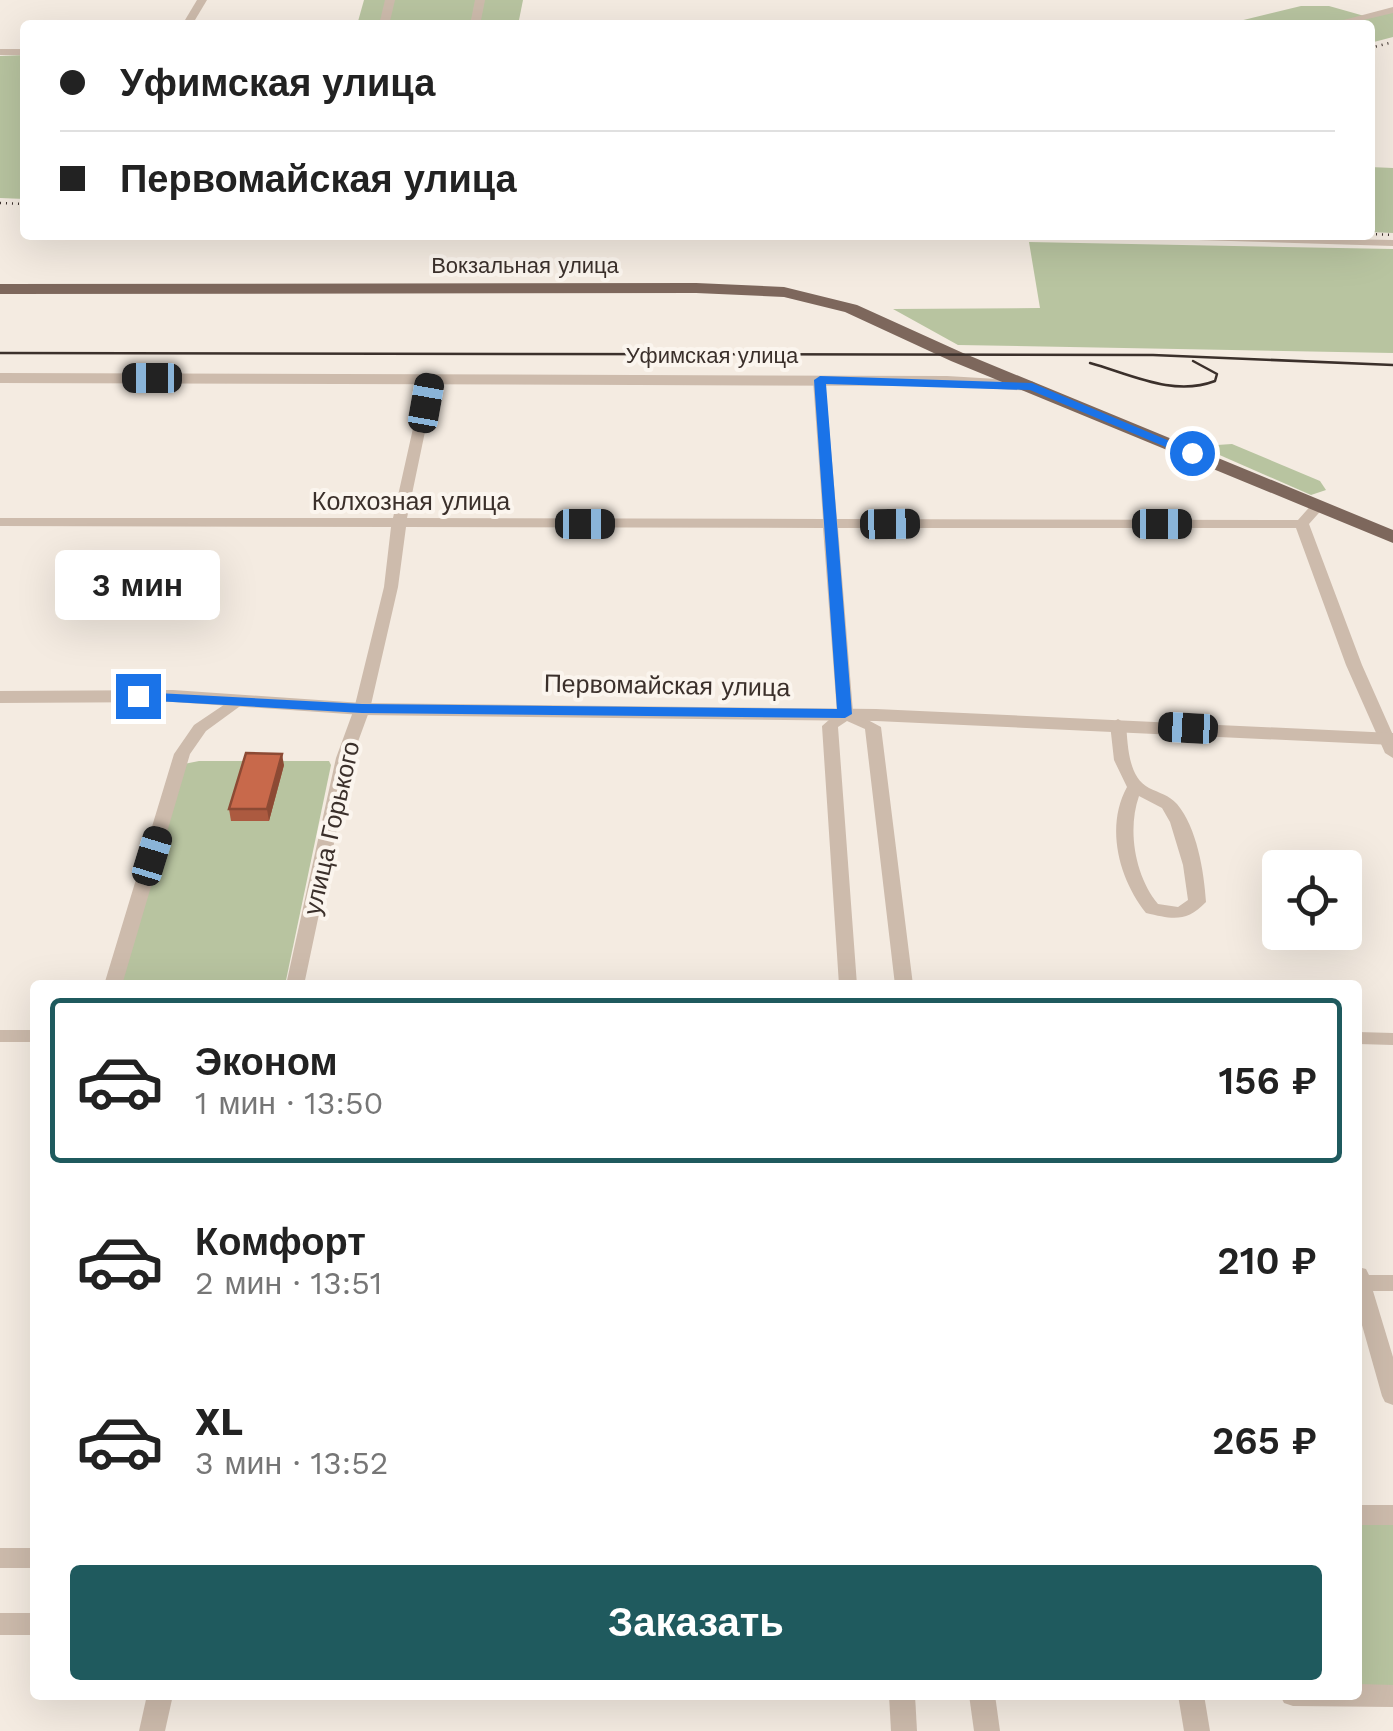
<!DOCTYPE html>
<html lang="ru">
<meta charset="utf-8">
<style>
:root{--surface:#fff;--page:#f2f2f2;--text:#222;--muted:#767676;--line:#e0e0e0;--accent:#1f5a5e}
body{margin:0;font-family:"Work Sans",sans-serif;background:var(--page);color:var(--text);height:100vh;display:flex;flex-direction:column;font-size:38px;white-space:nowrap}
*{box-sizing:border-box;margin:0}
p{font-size:32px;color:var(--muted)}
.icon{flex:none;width:55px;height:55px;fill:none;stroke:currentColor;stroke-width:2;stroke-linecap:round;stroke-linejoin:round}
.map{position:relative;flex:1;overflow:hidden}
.side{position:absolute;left:30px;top:980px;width:1332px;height:720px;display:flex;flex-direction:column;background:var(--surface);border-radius:10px;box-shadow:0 10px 40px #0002}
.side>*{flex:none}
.banner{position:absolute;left:20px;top:20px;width:1355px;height:220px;border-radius:10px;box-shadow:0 10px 40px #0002;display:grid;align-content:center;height:220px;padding:0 40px;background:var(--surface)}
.fabs{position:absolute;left:1262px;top:850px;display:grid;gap:20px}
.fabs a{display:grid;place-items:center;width:100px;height:100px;border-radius:10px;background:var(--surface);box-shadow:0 10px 40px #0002;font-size:50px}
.end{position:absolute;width:45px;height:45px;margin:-22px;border:12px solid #1a73e8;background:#fff;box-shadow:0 0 0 5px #fff}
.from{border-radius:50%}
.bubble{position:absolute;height:70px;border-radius:10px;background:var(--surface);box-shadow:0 10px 40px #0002;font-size:32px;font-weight:600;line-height:70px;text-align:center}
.car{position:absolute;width:30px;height:60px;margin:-30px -15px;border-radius:12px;box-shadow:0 0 8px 2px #0007;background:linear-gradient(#222 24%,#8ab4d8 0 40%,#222 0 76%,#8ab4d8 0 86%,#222 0)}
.banner b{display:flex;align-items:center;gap:35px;height:95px;font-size:38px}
.banner b+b{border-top:2px solid var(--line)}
.banner i{width:25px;height:25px;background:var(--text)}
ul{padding:18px 0 0;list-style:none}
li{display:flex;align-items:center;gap:30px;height:165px;margin:0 20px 15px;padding:0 20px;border:5px solid transparent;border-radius:10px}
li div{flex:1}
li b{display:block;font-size:38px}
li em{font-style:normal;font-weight:600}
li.active{border-color:var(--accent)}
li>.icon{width:90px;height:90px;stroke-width:1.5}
.cta{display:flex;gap:20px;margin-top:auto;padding:20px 40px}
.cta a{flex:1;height:115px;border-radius:10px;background:var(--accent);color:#fff;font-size:40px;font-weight:600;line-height:115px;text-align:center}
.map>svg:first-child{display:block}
</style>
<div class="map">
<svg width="1393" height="1731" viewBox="0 0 1393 1731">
<rect width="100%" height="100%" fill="#f4ebe1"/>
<g fill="#b8c4a0">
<path d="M364,0H523L518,25H357Z"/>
<path d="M1301,6H1329L1368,17L1393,11V37L1370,43V25H1223Z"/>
<path d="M25,55V199L0,198V56Z"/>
<path d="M1370,167L1393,168V233L1370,232Z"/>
<path d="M1029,242L1393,249V353L958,345L893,309L1040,308Z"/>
<path d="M1232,444L1320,481L1326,490L1311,495L1215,453L1217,445Z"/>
<path d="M199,761H329L331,765L285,985H120L184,764Z"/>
<rect x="1358" y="1525" width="35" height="160"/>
</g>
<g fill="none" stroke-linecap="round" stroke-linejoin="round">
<path fill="#cdbbac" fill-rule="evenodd" d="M56,235H65L60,239Z"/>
<g fill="#cdbbac" fill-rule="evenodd">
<path d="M197,0H207L192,25H182Z"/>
<path d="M385,0H395L389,25H379Z"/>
<path d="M475,0H485L480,25H470Z"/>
<path d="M1393,7V13L1342,25H1325Z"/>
<rect x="0" y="49" width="25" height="6"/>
<path d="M1126,235L1393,240V246L1132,238Z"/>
<path d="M430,375L436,379L407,518L823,519L813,380L819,376L825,380L837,519L1298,520L1314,502H1324L1326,505L1309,524L1362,665L1393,735V758L1385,753L1346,665L1296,528H838L853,712L881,727L913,985H895L865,729L847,721L838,727L857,985H839L822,726L837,713L823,528L406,527L398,587L370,709L352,758L304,985H286L336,758L354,709L384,587L391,527L0,526V518H393L424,379Z"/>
<path d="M237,696L243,698L245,701L243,704L206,731L190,754L122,985H104L174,754L194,725Z"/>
<path d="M1118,719L1126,724C1128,746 1128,777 1149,788C1159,793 1169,795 1177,804C1197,828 1204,871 1206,902C1186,923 1172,919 1146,913C1119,879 1105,827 1127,787L1114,760L1110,724ZM1139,796L1162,808L1170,822L1183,865L1188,900L1178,907L1158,904C1135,876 1127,830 1139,796Z"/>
<rect x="0" y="1030" width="35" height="12"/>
<path d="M1358,1032L1393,1033V1045L1358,1044Z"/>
<path d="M1358,1267L1366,1269L1369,1275H1393V1291H1373L1393,1357V1405L1385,1402L1382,1396L1358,1311Z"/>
<rect x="1358" y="1505" width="35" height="20"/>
<rect x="0" y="1548" width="35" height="20"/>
<rect x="0" y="1613" width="35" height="22"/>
<path d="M1358,1684L1393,1685V1707L1293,1706L1284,1703L1280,1695H1358Z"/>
<path d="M147,1695H173L165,1731H139Z"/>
<path d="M889,1695H915L917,1731H891Z"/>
<path d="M969,1695H995L1000,1731H974Z"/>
<path d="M1178,1695H1204L1210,1731H1184Z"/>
</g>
<g fill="#cdbbac" fill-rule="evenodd">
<path d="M0,373L947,376L1032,381L1040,386L1032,391L947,386L0,383Z"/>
<path d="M173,690L362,703L876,709L1393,733V745L876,721L362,715L173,702L0,703V691Z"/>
</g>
<path fill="#7d675c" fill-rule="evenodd" d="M696,283L784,287L857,305L963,353L1393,530V543L951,361L845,312L784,297L696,293L0,294V284Z"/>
<g stroke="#3b302b" stroke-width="2.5">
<path d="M0,353L1153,355L1393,365"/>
<path d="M1090,363C1130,374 1173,397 1215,381L1217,374L1193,361"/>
</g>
<g stroke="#3b302b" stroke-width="2.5" stroke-dasharray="1 5" stroke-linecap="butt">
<path d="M1370,48L1393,42"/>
<path d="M0,203L25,204"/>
<path d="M1370,234L1393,235"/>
</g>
</g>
<path fill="#ac5a40" d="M284,765L269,821H231L229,809Z"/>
<path fill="#8c4a34" d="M282,754L284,765L269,821L267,809Z"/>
<path fill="#c8694b" stroke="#8c4a34" stroke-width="2.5" d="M246,753L282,754L267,809H229Z"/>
<path fill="#1a73e8" d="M820,376L1032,383L1198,453L1187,456L1030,390L826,384L852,714L845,718L362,713L138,700L131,696L138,692L362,704L837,709L814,380Z"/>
<g text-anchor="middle" stroke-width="8" stroke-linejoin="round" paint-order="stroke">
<g font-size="22" fill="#3b302b" stroke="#fbf5ee">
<text x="525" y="273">Вокзальная улица</text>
<text x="712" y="363">Уфимская улица</text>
</g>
<g font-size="25" fill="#3b302b" stroke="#fbf5ee">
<text x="411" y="510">Колхозная улица</text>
<text transform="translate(667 685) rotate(1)" y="9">Первомайская улица</text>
<text transform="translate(331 828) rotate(-77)" y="9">улица Горького</text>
</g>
</g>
</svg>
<div class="fabs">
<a><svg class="icon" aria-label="locate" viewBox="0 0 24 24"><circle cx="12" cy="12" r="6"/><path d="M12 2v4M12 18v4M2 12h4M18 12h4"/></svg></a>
</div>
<i class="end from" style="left:1192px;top:453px"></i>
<i class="end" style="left:138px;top:696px"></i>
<div class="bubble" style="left:55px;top:550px;width:165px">3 мин</div>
<i class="car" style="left:152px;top:378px;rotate:270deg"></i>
<i class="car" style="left:426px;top:403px;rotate:10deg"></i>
<i class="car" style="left:585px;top:524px;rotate:90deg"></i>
<i class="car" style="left:890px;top:524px;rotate:89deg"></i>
<i class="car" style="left:1162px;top:524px;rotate:90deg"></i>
<i class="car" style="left:1188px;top:728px;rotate:273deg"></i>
<i class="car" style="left:152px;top:856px;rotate:17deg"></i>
<div class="banner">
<b><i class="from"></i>Уфимская улица</b>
<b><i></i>Первомайская улица</b>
</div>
<section class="side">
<ul>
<li class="active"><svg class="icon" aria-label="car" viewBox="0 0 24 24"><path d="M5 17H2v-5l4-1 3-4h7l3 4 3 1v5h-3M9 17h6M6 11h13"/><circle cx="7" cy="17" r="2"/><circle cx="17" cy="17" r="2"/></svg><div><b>Эконом</b><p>1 мин · 13:50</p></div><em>156 ₽</em></li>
<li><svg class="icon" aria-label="car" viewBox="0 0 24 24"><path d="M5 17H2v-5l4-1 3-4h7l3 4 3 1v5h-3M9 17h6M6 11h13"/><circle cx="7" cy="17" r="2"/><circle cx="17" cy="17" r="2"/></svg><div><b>Комфорт</b><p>2 мин · 13:51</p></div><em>210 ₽</em></li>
<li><svg class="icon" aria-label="car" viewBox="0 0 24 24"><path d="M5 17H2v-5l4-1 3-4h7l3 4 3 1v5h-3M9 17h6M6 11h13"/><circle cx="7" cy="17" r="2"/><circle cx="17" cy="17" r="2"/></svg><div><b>XL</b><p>3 мин · 13:52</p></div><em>265 ₽</em></li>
</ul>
<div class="cta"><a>Заказать</a></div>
</section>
</div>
